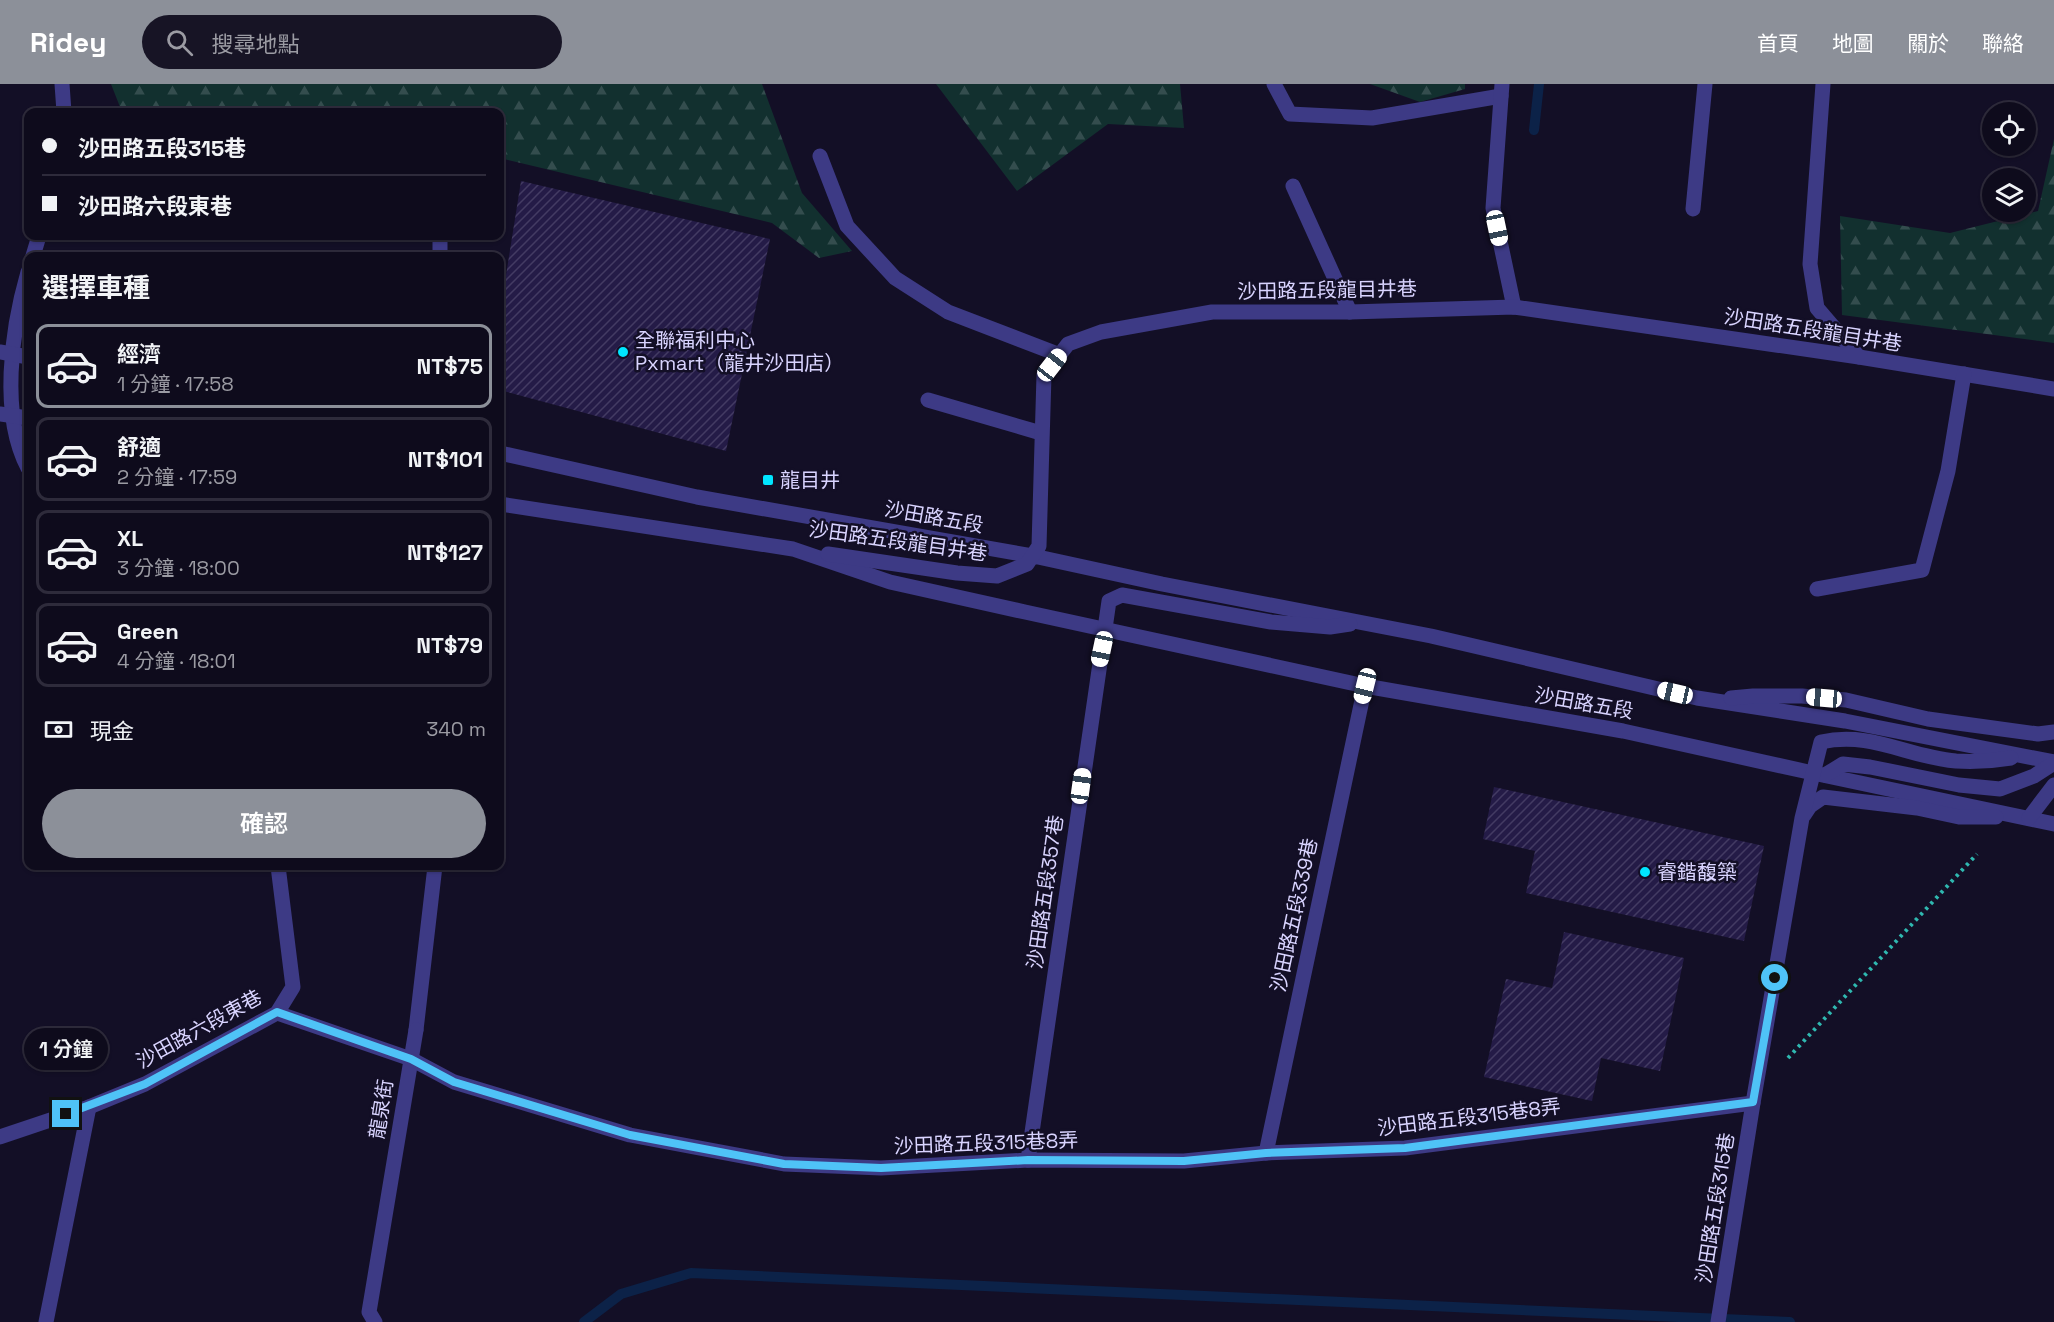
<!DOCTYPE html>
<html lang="zh-TW">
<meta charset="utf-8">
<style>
:root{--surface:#0e0b1c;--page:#171425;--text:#f1f3f6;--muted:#9b9ba3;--line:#2e2b3b;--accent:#8c9099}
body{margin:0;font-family:"Space Grotesk","Noto Sans TC",sans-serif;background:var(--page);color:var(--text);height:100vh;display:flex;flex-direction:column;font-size:22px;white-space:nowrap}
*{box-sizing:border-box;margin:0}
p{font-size:20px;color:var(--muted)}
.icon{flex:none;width:33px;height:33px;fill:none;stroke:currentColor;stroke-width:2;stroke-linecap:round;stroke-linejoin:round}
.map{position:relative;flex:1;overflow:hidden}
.details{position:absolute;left:24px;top:168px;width:480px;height:618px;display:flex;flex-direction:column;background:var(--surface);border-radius:12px;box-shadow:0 2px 4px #0004,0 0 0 2px var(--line)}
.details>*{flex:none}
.top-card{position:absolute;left:24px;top:24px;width:480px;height:132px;border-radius:12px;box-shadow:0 2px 4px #0004,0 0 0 2px var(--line);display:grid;align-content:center;height:132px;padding:0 18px;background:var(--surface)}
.controls{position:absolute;left:1982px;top:18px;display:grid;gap:12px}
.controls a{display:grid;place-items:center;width:54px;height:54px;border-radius:50%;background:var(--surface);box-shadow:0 2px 4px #0004,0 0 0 2px var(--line);font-size:30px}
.end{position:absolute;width:27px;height:27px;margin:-14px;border:8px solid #4fc3f7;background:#111;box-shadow:0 0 0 3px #111}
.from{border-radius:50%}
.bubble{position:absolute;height:42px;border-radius:21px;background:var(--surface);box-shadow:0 2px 4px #0004,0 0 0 2px var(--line);font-size:20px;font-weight:600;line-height:42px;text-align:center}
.car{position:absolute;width:18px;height:36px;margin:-18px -9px;border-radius:8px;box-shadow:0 0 4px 2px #0007;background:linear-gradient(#fff 24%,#345 0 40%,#fff 0 76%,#345 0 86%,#fff 0)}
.top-card b{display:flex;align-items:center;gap:21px;height:57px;font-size:22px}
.top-card b+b{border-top:2px solid var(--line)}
.top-card i{width:15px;height:15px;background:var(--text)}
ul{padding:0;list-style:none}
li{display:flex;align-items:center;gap:18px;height:84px;margin:0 12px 9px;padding:0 6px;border:3px solid var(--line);border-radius:12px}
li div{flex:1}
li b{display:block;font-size:22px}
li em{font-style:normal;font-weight:600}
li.active{border-color:var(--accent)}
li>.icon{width:54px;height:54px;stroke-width:1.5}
h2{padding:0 18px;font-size:27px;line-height:72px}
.pay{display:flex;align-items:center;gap:15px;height:66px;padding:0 18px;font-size:22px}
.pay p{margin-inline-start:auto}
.cta{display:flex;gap:12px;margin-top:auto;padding:12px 18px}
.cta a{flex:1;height:69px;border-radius:36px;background:var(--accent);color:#fff;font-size:24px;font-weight:600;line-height:69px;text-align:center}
header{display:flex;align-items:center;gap:36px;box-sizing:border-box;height:84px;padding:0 30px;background:var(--accent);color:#fff}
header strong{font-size:28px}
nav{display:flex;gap:33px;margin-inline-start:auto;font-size:21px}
.search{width:420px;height:54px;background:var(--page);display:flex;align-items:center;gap:15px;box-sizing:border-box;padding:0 21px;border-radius:33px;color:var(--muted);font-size:22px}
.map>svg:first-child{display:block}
</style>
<header>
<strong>Ridey</strong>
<div class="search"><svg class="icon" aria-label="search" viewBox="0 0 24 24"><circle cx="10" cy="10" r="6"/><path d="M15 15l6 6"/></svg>搜尋地點</div>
<nav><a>首頁</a><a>地圖</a><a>關於</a><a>聯絡</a></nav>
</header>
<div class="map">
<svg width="2054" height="1238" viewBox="0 0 2054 1238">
<defs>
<pattern id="forest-firs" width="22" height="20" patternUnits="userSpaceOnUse" patternTransform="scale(1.5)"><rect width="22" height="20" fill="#12302f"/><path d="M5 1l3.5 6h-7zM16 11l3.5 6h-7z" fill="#344d4e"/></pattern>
<pattern id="building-hatch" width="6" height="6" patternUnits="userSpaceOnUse" patternTransform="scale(1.5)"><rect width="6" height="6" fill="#241b47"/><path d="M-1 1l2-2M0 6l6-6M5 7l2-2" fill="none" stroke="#433b63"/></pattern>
</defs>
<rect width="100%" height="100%" fill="#130f26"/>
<g fill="url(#forest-firs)">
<path d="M111,0H762L802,109L852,167L819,174L772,139L500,74V28H122Z"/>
<path d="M936,0H1180L1184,44L1108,40L1017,107Z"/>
<path d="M1370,0H1465V5L1420,18Z"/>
<path d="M2054,55V259L1842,231L1840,132L1950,149L2038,127Z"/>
</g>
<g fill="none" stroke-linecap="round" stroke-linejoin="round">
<g stroke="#0c2248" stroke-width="10">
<path d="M1534,46L1539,0"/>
<path d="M584,1238L621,1210L691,1189L1790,1238"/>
</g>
</g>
<g fill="url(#building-hatch)">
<path d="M521,97L770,155L726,367L500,306V229Z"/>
<path d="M1494,703L1764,762L1744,857L1526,809L1535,767L1483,755Z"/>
<path d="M1564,848L1684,874L1660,987L1601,974L1592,1017L1484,993L1506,895L1552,904Z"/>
</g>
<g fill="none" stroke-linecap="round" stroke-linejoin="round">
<path stroke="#2fb8b0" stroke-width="4" stroke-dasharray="3 4.5" stroke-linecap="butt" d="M1788,974L1977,770"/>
<g stroke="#3d3a85" stroke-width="15">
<path d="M62,0L64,28"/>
<path d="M1274,0L1290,30L1372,34L1501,12"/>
<path d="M1502,0L1493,124L1514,223"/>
<path d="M1823,0L1810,180L1817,224L1859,273"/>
<path d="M820,72L847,142L895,194L948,228L1060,271"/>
<path d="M1293,102L1350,228"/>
<path d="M1693,125L1705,0"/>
<path d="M440,152V172"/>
<path d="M33,172L39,152"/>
<path d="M28,188C11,247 0,331 28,384"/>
<path d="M0,268L28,273"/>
<path d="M928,316L1041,349"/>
<path d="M0,330L28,334"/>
<path d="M500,369L697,413L1038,473L1162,500L1431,552L1697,614L1845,637L2054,678"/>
<path d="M500,420L793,465L890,498L1025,528L1365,602L1623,647L1813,689L2054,740"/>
<path d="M828,470L957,489L997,492L1027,480L1039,462L1044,291L1068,260L1101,248L1212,228H1350L1514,223L1859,273L2054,305"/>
<path d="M1817,505L1922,486L1948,387L1964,290"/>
<path d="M1731,614L1753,612H1802L1846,616L1928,635L2038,650L2054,648"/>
<path d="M1825,691L1843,680L1870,683L1959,701L2000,705L2034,692L2054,679"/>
<path d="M1804,731L1810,722L1823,713L1917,724L1959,733H1996"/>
<path d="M2029,734L2054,701"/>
<path d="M277,929L411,975L454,998L630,1051L784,1080L881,1084L1028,1076L1184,1077L1266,1069L1405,1064L1753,1019"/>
<path d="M416,946L435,782"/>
<path d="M0,1053L89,1023L145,1000L277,929L293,903L278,782"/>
<path d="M1266,1069L1365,602"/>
<path d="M1028,1076L1109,517L1122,511L1271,538L1330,543L1350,540"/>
<path d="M46,1238L89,1023"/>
<path d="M1718,1238L1753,1019L1802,734L1821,658C1872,647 1907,673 1956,677C1974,678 1993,677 2011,674"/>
</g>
<path stroke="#3d3a85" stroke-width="15" d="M375,1238L369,1228L416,946"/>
</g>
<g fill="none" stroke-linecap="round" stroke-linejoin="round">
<path stroke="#4fc3f7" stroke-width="8" d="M66,1030L145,1000L277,928L411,975L454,998L630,1051L784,1080L881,1084L1028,1076L1184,1077L1266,1069L1405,1064L1753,1018L1775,894"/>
</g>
<g fill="#00e5ff" stroke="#130f26" stroke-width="2">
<circle cx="623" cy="268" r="6"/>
<rect x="762" y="390" width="12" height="12" rx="3"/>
<circle cx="1645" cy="788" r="6"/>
</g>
<g text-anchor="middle" stroke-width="5" stroke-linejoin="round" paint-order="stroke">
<g font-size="20" fill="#d9d4ff" stroke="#130f26">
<text transform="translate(1327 206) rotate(-1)" y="7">沙田路五段龍目井巷</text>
<text transform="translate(1813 246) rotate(9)" y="7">沙田路五段龍目井巷</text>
<text transform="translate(934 433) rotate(10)" y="7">沙田路五段</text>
<text transform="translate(898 457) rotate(8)" y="7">沙田路五段龍目井巷</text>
<text transform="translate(1584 619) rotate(10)" y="7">沙田路五段</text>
<text transform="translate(1045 808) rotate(-82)" y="7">沙田路五段357巷</text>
<text transform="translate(1294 831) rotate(-78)" y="7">沙田路五段339巷</text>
<text transform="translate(199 945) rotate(-29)" y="7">沙田路六段東巷</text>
<text transform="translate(381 1025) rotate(-81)" y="7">龍泉街</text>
<text transform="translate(1469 1033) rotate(-7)" y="7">沙田路五段315巷8弄</text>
<text transform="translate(986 1059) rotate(-2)" y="7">沙田路五段315巷8弄</text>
<text transform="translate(1715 1124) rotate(-81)" y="7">沙田路五段315巷</text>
</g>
<g font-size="20" fill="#d9d4ff" stroke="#130f26" text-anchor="start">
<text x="635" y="263">全聯福利中心<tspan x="635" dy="23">Pxmart（龍井沙田店）</tspan></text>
<text x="780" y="403">龍目井</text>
<text x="1657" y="795">睿鍇馥築</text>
</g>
</g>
</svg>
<div class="controls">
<a><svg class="icon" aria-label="locate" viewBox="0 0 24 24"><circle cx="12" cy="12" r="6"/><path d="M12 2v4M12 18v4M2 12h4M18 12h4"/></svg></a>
<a><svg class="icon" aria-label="layers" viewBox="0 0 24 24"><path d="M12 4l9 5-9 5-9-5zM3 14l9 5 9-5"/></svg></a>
</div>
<i class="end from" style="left:1775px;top:894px"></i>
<i class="end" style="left:66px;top:1030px"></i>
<div class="bubble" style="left:24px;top:944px;width:84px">1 分鐘</div>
<i class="car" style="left:1497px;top:144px;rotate:168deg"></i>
<i class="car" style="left:1052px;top:281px;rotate:38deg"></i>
<i class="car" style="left:1102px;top:565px;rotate:192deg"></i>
<i class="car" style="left:1365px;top:602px;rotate:194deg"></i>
<i class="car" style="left:1675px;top:609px;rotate:283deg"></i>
<i class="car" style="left:1824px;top:614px;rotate:275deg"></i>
<i class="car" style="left:1081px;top:702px;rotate:8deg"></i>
<div class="top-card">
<b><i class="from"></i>沙田路五段315巷</b>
<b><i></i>沙田路六段東巷</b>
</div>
<section class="details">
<h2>選擇車種</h2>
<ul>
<li class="active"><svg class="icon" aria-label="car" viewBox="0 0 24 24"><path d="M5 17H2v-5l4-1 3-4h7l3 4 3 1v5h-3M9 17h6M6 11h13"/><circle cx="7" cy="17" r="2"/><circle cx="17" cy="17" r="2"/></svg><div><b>經濟</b><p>1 分鐘 · 17:58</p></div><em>NT$75</em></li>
<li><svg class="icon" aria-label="car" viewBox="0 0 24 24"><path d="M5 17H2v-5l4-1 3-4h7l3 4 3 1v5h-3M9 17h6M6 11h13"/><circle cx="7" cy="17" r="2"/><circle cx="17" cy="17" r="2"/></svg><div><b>舒適</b><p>2 分鐘 · 17:59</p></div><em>NT$101</em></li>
<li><svg class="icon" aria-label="car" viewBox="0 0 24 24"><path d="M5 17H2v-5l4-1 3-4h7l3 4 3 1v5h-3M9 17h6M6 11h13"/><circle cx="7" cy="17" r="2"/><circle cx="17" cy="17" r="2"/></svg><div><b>XL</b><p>3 分鐘 · 18:00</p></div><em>NT$127</em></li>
<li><svg class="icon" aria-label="car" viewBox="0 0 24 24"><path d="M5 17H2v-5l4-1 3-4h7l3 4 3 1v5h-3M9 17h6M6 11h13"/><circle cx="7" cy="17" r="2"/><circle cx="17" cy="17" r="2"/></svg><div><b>Green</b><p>4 分鐘 · 18:01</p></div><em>NT$79</em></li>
</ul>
<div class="pay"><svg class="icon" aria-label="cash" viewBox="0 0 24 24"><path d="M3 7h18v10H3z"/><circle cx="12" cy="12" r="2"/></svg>現金<p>340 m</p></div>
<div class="cta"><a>確認</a></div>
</section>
</div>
